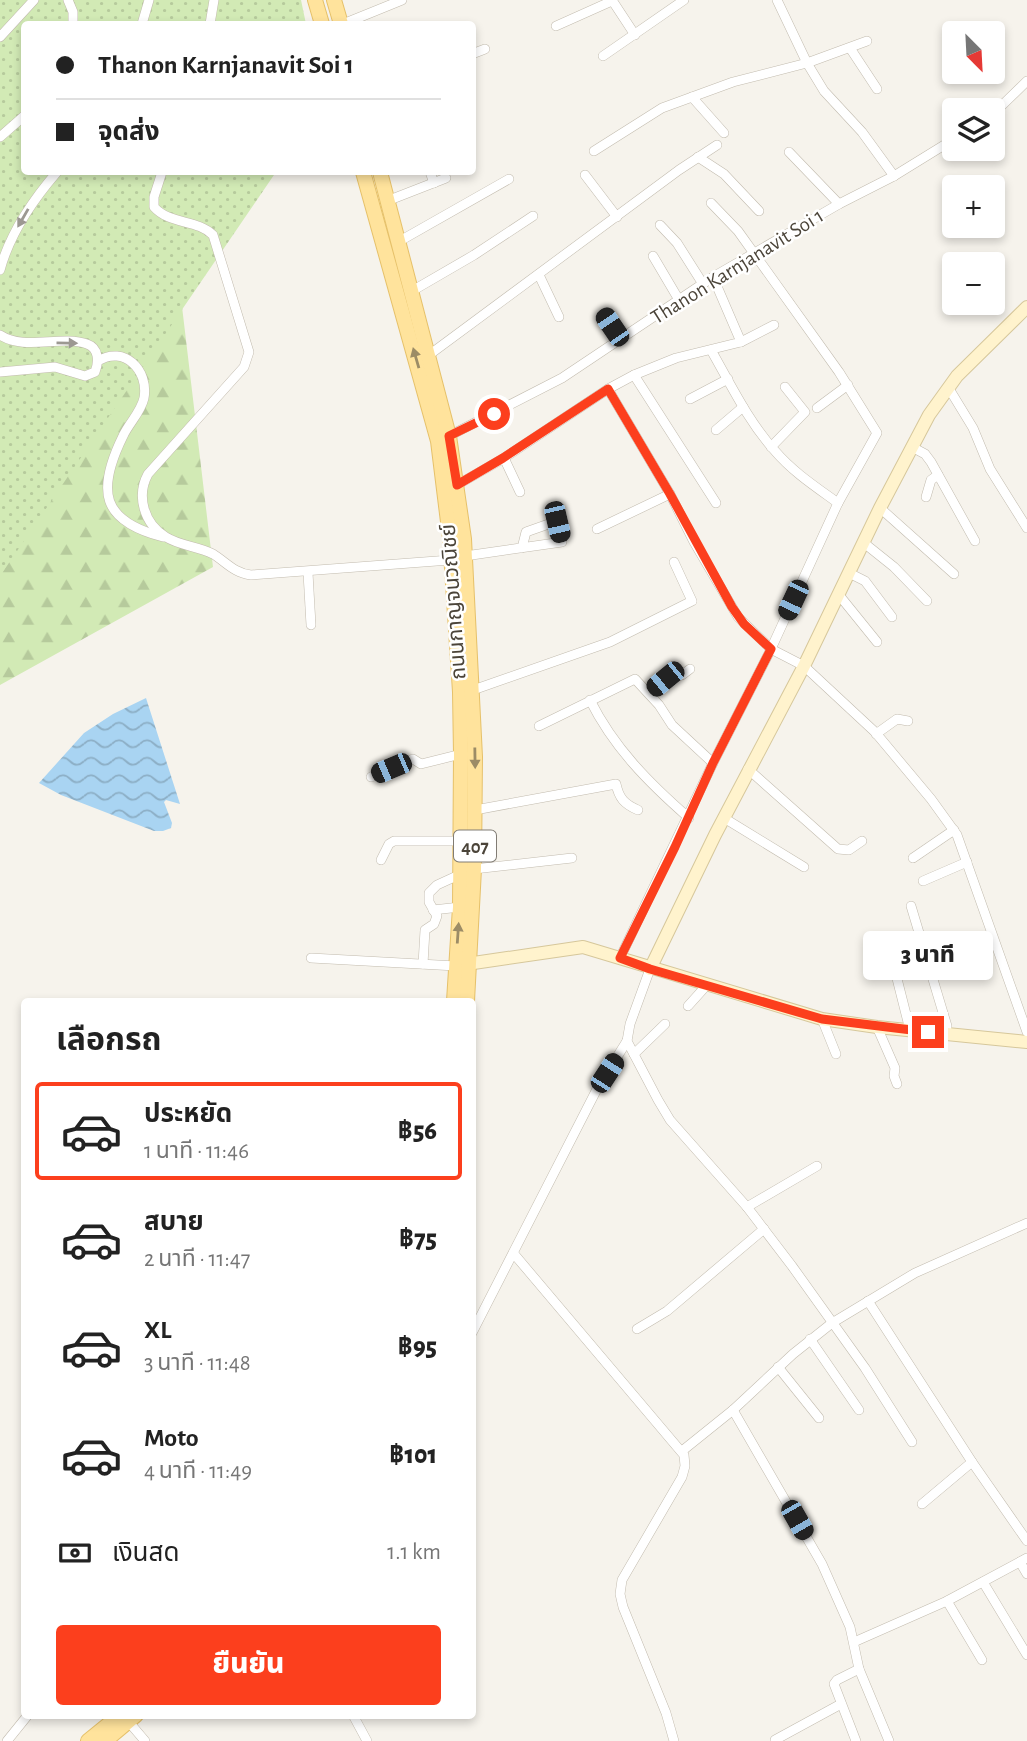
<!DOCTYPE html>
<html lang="th">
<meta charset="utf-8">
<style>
:root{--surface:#fff;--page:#f2f2f2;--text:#222;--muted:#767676;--line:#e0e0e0;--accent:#fc3f1d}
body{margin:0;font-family:"Alegreya Sans","Noto Sans Thai",sans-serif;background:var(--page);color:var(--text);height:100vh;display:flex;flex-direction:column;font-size:26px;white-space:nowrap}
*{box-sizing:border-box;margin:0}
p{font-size:23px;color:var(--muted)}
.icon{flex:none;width:38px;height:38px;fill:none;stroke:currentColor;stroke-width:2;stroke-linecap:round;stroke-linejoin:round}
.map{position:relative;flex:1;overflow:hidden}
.details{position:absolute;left:21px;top:998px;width:455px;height:721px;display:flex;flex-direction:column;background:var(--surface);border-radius:7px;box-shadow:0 4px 10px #0003}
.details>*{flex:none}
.guide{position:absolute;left:21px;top:21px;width:455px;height:154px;border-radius:7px;box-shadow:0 4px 10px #0003;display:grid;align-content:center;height:154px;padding:0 35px;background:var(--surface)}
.needle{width:46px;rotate:156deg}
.buttons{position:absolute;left:942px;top:21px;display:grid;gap:14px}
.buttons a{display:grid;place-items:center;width:63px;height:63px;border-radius:7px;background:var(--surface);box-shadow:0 4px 10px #0003;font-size:35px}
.end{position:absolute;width:32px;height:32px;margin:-16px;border:9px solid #fc3f1d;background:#fff;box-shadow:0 0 0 4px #fff}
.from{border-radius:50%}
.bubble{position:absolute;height:49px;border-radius:7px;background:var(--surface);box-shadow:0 4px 10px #0003;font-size:23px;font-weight:800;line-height:49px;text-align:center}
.car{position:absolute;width:21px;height:42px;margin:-21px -10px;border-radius:9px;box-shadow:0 0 5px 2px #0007;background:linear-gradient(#222 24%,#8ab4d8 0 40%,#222 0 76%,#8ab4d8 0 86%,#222 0)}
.guide b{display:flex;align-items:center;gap:24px;height:66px;font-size:26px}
.guide b+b{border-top:2px solid var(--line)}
.guide i{width:18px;height:18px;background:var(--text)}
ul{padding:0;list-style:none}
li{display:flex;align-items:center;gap:21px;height:98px;margin:0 14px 10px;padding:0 21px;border:4px solid transparent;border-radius:7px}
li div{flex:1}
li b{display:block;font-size:26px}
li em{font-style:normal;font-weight:800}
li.selected{border-color:var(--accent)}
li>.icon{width:63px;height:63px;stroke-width:1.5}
h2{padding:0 35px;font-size:32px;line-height:84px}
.pay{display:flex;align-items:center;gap:18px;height:77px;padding:0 35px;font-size:26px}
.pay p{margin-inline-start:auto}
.primary-button{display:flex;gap:14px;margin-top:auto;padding:14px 35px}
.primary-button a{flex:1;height:80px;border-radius:7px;background:var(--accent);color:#fff;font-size:28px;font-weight:800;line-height:80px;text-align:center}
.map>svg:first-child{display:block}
</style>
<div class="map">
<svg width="1027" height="1741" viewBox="0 0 1027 1741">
<defs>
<pattern id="forest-firs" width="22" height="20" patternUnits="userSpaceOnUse" patternTransform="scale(1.75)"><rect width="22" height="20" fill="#d2eab5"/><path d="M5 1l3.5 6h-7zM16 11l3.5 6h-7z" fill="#b6ca9c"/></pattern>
<pattern id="park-dots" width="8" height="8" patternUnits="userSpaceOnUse" patternTransform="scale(1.75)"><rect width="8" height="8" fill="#d2eab5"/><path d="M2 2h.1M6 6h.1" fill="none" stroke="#b6ca9c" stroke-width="1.8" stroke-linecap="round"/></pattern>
<pattern id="water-waves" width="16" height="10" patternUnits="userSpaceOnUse" patternTransform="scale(1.75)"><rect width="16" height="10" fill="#a9d4f2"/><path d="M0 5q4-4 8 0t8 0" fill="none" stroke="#8caec5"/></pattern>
</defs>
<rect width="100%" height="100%" fill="#f6f3ec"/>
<path fill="url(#forest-firs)" d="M0,0L24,24V172H166L213,567L0,685Z"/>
<path fill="url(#park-dots)" d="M0,0H301L306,24H24V172H276L0,576Z"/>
<path fill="url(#water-waves)" d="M146,698L180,804L166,800L164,802L172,823L171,828L163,831H154L61,795L39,783L84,733L113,714Z"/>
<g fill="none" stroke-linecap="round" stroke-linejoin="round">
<defs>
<g id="street">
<path d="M68,0L73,12V24"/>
<path d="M612,0L635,35"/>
<path d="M777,0L807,63L824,91L862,132L894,176"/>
<path d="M142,24L149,0"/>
<path d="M210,24L214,0"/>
<path d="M343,24L402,0"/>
<path d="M556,26L612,1"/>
<path d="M0,37L34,0"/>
<path d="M850,48L877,89"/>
<path d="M472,54L485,49"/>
<path d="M603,56L684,0"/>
<path d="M692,97L724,133"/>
<path d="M992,115L1027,81"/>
<path d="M0,137L24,116"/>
<path d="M594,151L662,108L733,82L807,63L867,41"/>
<path d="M789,152L839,204"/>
<path d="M698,157L724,174L759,211"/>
<path d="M162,172L154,197V207C170,225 197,219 213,235L249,352L244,367L148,474C136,496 144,524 166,537C180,546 198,546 213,554C226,562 234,573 251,575L450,560L465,556L562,542L557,521L526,532L522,548"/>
<path d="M430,172L434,183"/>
<path d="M585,175L617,217"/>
<path d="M387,201L446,178"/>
<path d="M660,225L677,243L703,284"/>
<path d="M398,242L509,179"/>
<path d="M653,256L679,300"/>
<path d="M0,270C10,233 32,201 57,172"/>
<path d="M539,275L559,317"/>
<path d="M412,291L474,255L533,216"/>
<path d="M604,314L621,339"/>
<path d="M0,335C24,351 61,335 87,344C99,348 99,362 95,372L85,376L55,367L0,372"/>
<path d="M741,342L774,325"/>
<path d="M711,350C731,385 748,421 775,451C793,472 816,487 838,503"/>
<path d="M429,355L679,170L717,145"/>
<path d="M98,361C124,345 149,370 144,398C141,412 129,423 123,436C96,491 101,521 163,537"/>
<path d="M634,375L716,503"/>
<path d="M948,387L973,428L990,469L1027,528"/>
<path d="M608,389L670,494L694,542L738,617L771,649L804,666L875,732L931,799L957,835L1027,1032"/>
<path d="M690,399L728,379"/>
<path d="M817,408L848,385"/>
<path d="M716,430L743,407"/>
<path d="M449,436L562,378L713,277L839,204L894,176L954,139"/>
<path d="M771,447L805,412L785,387"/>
<path d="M912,447L925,454L931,462L975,541"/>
<path d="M504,458L520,492"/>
<path d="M457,485L504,458L608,389L634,375L676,358L741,342L713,277"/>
<path d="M926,497L931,480L938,475"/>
<path d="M880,508L954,574"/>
<path d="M597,529L670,494"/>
<path d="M864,543L894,567L927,601"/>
<path d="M308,573L311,625"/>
<path d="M849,573L865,581L892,617"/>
<path d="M839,595L877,642"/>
<path d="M473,690L610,642L692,601L674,562"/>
<path d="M648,692L667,677L682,675L690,669"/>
<path d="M590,700C614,748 649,783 689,818"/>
<path d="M539,726L635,679L659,705L672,725L713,763"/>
<path d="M876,734L897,719L908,721"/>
<path d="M748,769L838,849L849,850L862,841"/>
<path d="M371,777L413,759L421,764L461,754"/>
<path d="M475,810L616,784C619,798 624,804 638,810"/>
<path d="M724,818L804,867"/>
<path d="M913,858L954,830"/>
<path d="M381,860L389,844L394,841H461"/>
<path d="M474,869L572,858"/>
<path d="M923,881L967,862"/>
<path d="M911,906L947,1026L946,1033"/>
<path d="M433,910L460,907"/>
<path d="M889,947L910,1030"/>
<path d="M311,958L456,966"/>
<path d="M620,958L713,763L771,649L838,503L877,433L839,372L738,231L711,203"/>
<path d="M423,964L425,930L434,924L437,916L429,902V893L437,885L461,874"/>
<path d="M650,969L630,1024L627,1041L658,1100L670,1120L747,1207L792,1266L865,1368L912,1442"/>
<path d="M688,1006L706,986"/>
<path d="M822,1019L836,1054"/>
<path d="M877,1027L895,1068L894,1076L897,1084"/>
<path d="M634,1054L665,1024"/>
<path d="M747,1207L817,1166"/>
<path d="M514,1254L684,1455L685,1466L682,1477L622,1580L620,1594L623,1607L666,1713L674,1741"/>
<path d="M868,1301L972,1462L1027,1541"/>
<path d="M637,1329L667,1311L764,1229"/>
<path d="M472,1333L597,1089L627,1041"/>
<path d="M810,1339L859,1410"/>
<path d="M778,1367L819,1418"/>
<path d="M733,1410L822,1564L850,1627L859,1669L889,1741"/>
<path d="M682,1451L733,1410L793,1354L832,1323L915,1273L1027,1223"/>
<path d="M922,1504L972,1462"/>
<path d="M1020,1562L1027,1574"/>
<path d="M983,1582L1027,1655"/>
<path d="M947,1601L982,1660"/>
<path d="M854,1642L947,1601L1027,1558"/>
<path d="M353,1715L367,1741"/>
<path d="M128,1721L145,1741"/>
<path d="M775,1740L841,1704"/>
<path d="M7,1741L28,1715"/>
<path d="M856,1741L834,1684L837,1680L859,1669"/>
</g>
<g id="secondary">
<path d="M460,965L583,947L822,1019L877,1027L1027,1042"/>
<path d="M650,969L715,835L804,666L880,508L929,415L957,376L1027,307"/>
</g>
<g id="primary">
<path d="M315,0L322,24"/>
<path d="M334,0L341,24"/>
<path d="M363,172L438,441L450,538L460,692L461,754L460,907L454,1001"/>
<path d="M380,172L449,436L464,539L475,757L474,869L467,1001"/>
<path d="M88,1741L120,1715"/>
<path d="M105,1741L136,1715"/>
</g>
</defs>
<use href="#street" stroke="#c2bbae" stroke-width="10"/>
<use href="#secondary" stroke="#d6c79b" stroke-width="14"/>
<use href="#primary" stroke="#e6c16a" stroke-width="16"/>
<use href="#street" stroke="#fff" stroke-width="9"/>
<use href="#secondary" stroke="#fff3cd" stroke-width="12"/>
<use href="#primary" stroke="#ffe39c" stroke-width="14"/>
</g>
<defs><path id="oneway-solid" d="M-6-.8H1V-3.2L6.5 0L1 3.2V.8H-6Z" transform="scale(1.75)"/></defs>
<g fill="#9c9892">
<use href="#oneway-solid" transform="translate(23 218) rotate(120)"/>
<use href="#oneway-solid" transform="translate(67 343) rotate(1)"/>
</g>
<g fill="#9c8c66">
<use href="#oneway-solid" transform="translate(416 358) rotate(-106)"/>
<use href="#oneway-solid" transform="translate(475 758) rotate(89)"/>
<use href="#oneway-solid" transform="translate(458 933) rotate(-86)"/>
</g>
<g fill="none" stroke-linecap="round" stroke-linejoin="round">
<path stroke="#fc3f1d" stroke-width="9" d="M494,414L449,436L457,485L503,458L608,389L670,494L732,607L744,624L771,649L713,763L675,847L620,958L650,969L822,1019L928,1032"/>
</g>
<g text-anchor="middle" stroke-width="5" stroke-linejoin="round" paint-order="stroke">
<rect fill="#fff" stroke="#817c74" stroke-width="2" x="454" y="830.5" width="42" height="31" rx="5"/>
<g font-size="19" font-weight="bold" fill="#4b4439">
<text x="475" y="853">407</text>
</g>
<g font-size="21" fill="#4b4439" stroke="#fff">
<text transform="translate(737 266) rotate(-32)" y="7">Thanon Karnjanavit Soi 1</text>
<text transform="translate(453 602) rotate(-94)" y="7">ถนนกาญจนวณิชย์</text>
</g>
</g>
</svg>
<div class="buttons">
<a><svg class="needle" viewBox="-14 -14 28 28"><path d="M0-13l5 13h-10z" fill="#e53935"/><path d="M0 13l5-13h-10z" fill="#767676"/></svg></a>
<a><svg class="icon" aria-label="layers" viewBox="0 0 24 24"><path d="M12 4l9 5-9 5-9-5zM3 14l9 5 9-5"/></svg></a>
<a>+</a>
<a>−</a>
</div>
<i class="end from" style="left:494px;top:414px"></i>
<i class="end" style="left:928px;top:1032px"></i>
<div class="bubble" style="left:863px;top:931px;width:130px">3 นาที</div>
<i class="car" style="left:612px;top:327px;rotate:326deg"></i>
<i class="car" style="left:557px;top:522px;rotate:167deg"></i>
<i class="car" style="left:793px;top:600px;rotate:205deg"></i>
<i class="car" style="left:665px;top:679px;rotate:231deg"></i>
<i class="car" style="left:391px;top:768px;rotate:247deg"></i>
<i class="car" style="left:607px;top:1073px;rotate:33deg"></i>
<i class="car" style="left:797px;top:1520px;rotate:150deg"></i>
<div class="guide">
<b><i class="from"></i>Thanon Karnjanavit Soi 1</b>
<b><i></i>จุดส่ง</b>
</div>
<section class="details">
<h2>เลือกรถ</h2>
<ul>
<li class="selected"><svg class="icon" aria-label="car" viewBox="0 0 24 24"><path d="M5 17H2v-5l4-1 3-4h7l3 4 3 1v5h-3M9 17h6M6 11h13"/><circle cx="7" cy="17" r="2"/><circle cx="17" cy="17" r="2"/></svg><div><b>ประหยัด</b><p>1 นาที · 11:46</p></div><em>฿56</em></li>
<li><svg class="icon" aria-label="car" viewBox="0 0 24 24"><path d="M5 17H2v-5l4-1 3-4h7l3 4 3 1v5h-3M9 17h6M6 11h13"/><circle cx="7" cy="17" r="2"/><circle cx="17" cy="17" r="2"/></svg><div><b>สบาย</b><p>2 นาที · 11:47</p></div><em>฿75</em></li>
<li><svg class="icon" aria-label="car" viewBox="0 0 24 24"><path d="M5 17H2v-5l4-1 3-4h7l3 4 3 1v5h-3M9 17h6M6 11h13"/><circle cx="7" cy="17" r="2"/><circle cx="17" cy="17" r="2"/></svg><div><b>XL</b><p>3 นาที · 11:48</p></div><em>฿95</em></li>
<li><svg class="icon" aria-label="car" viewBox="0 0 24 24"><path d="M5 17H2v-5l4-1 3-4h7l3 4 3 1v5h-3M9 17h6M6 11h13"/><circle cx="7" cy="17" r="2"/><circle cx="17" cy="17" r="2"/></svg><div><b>Moto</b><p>4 นาที · 11:49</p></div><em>฿101</em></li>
</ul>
<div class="pay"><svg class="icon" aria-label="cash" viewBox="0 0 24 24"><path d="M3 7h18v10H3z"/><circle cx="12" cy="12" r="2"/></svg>เงินสด<p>1.1 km</p></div>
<div class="primary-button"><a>ยืนยัน</a></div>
</section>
</div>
